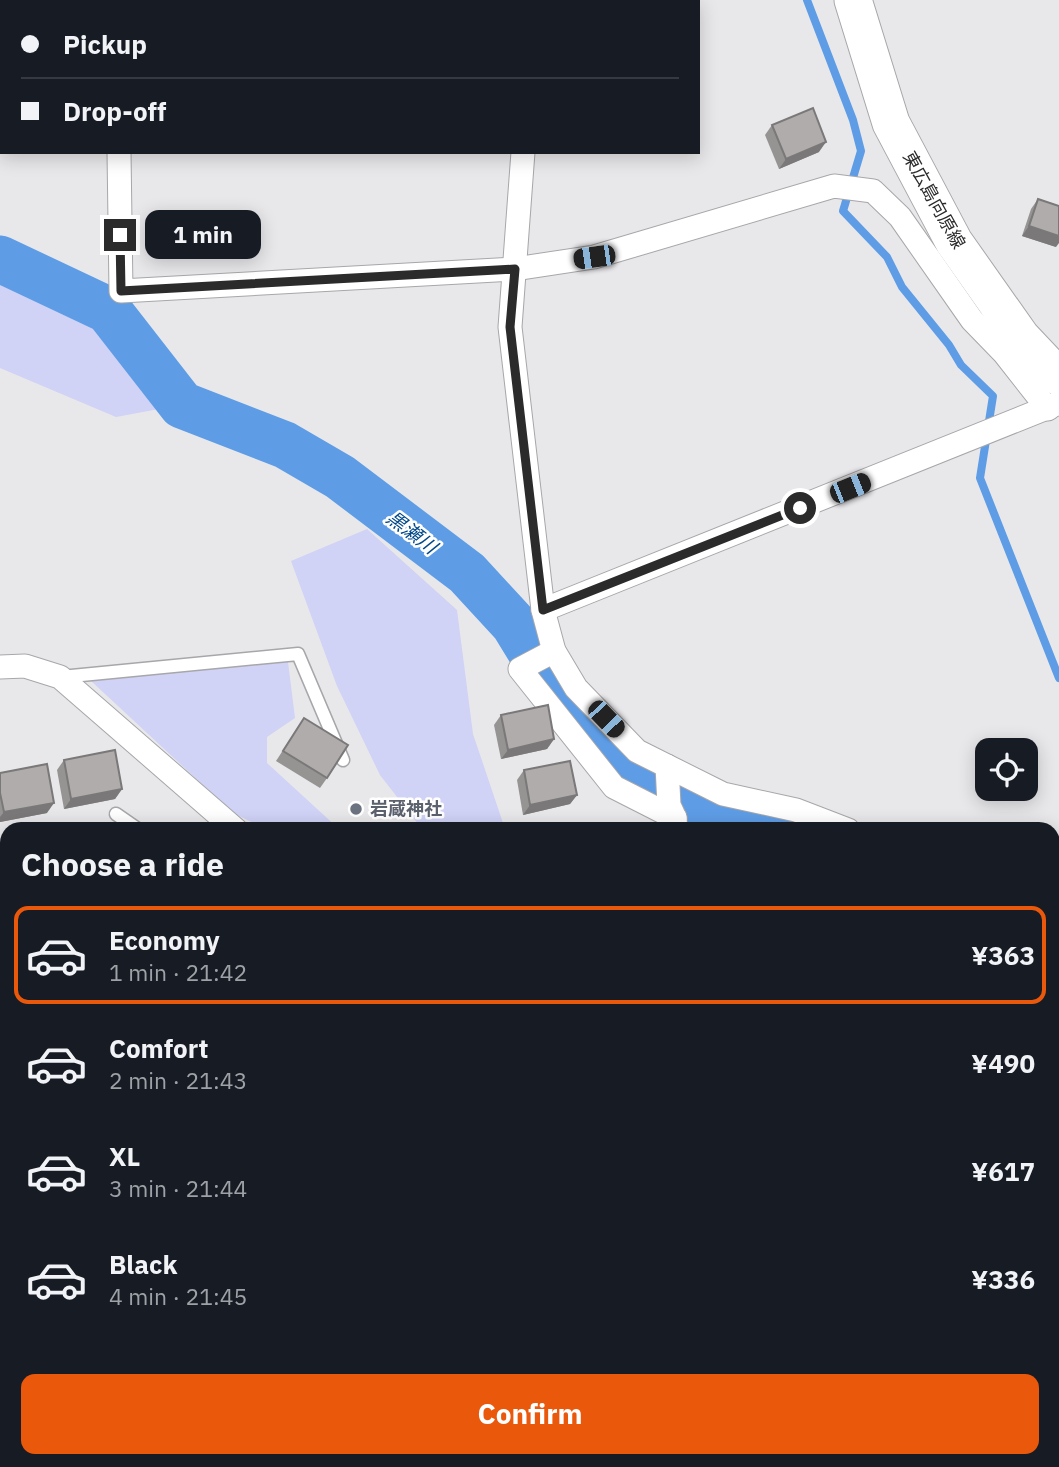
<!DOCTYPE html>
<meta charset="utf-8">
<style>
:root{--surface:#171b24;--page:#20242c;--text:#f1f3f6;--muted:#9ea1a6;--line:#363941;--accent:#ea580c}
body{margin:0;font-family:"IBM Plex Sans","Noto Sans JP",sans-serif;background:var(--page);color:var(--text);height:100vh;display:flex;flex-direction:column;font-size:26px;white-space:nowrap}
*{box-sizing:border-box;margin:0}
p{font-size:23px;color:var(--muted)}
.icon{flex:none;width:38px;height:38px;fill:none;stroke:currentColor;stroke-width:2;stroke-linecap:round;stroke-linejoin:round}
.map{position:relative;flex:1;overflow:hidden}
.panel{position:absolute;left:0px;top:822px;width:1060px;height:646px;display:flex;flex-direction:column;background:var(--surface);border-radius:21px 21px 0 0;box-shadow:0 4px 18px #0003}
.panel>*{flex:none}
.hud{position:absolute;left:0px;top:0px;width:700px;height:154px;box-shadow:0 4px 18px #0003;display:grid;align-content:center;height:154px;padding:0 21px;background:var(--surface)}
.controls{position:absolute;left:975px;top:738px;display:grid;gap:14px}
.controls a{display:grid;place-items:center;width:63px;height:63px;border-radius:14px;background:var(--surface);box-shadow:0 4px 18px #0003;font-size:35px}
.end{position:absolute;width:32px;height:32px;margin:-16px;border:9px solid #2b2b2c;background:#fff;box-shadow:0 0 0 4px #fff}
.from{border-radius:50%}
.bubble{position:absolute;height:49px;border-radius:14px;background:var(--surface);box-shadow:0 4px 18px #0003;font-size:23px;font-weight:700;line-height:49px;text-align:center}
.car{position:absolute;width:21px;height:42px;margin:-21px -10px;border-radius:9px;box-shadow:0 0 5px 2px #0007;background:linear-gradient(#222 24%,#8ab4d8 0 40%,#222 0 76%,#8ab4d8 0 86%,#222 0)}
.hud b{display:flex;align-items:center;gap:24px;height:66px;font-size:26px}
.hud b+b{border-top:2px solid var(--line)}
.hud i{width:18px;height:18px;background:var(--text)}
ul{padding:0;list-style:none}
li{display:flex;align-items:center;gap:21px;height:98px;margin:0 14px 10px;padding:0 7px;border:4px solid transparent;border-radius:14px}
li div{flex:1}
li b{display:block;font-size:26px}
li em{font-style:normal;font-weight:700}
li.active{border-color:var(--accent)}
li>.icon{width:63px;height:63px;stroke-width:1.5}
h2{padding:0 21px;font-size:32px;line-height:84px}
.action{display:flex;gap:14px;margin-top:auto;padding:14px 21px}
.action a{flex:1;height:80px;border-radius:14px;background:var(--accent);color:#fff;font-size:28px;font-weight:700;line-height:80px;text-align:center}
.map>svg:first-child{display:block}
</style>
<div class="map">
<svg width="1059" height="1467" viewBox="0 0 1059 1467">
<rect width="100%" height="100%" fill="#e8e8eb"/>
<g fill="#d0d2f6">
<path d="M0,248L7,249L86,294L175,406L116,417L0,368Z"/>
<path d="M367,529L457,610L473,734L505,829H422L380,775L337,686L291,561Z"/>
<path d="M288,662L295,718L267,737V763L339,829H266L233,813L90,680Z"/>
<path d="M0,1121H7V1281L0,1291Z"/>
</g>
<g fill="none" stroke-linecap="round" stroke-linejoin="round">
<path stroke="#5e9de6" stroke-width="8" d="M807,0L853,120L861,151L843,211L887,257L902,287L949,345L961,365L993,396L980,478L1059,678"/>
<g stroke="#5e9de6" stroke-width="47">
<path d="M0,259L108,310L182,405L285,445L340,477L467,573L514,624L550,683L649,787L796,830"/>
<path d="M1054,971L1059,970"/>
</g>
<defs>
<g id="lane">
<path d="M61,677L298,654L343,760"/>
<path d="M116,814L139,830"/>
</g>
<g id="street">
<path d="M115,0L116,2"/>
<path d="M533,0L534,2"/>
<path d="M119,152L121,291L515,269L594,257L834,186L873,191L900,217L972,320L1004,353L1048,409"/>
<path d="M523,152L510,327L543,610L554,651L576,688L637,751L723,794L796,810L848,830"/>
<path d="M543,610L1059,403"/>
<path d="M554,651L520,669L614,787L675,818L676,830"/>
<path d="M0,667L25,666L60,677L236,830"/>
<path d="M667,766L669,805L675,818"/>
<path d="M1054,948H1059"/>
<path d="M1054,983L1059,984"/>
<path d="M459,1461L460,1467"/>
<path d="M847,1461V1467"/>
</g>
<path id="primary" d="M853,0L891,123L954,242L1021,337L1059,377"/>
</defs>
<use href="#lane" stroke="#a7a7aa" stroke-width="15"/>
<use href="#street" stroke="#a7a7aa" stroke-width="25"/>
<use href="#primary" stroke="#a7a7aa" stroke-width="39"/>
<path stroke="#8f8f91" stroke-width="4.5" stroke-dasharray="7 3.5" stroke-linecap="butt" d="M1054,1295H1059"/>
<use href="#lane" stroke="#fff" stroke-width="12"/>
<use href="#street" stroke="#fff" stroke-width="23"/>
<use href="#primary" stroke="#fff" stroke-width="37"/>
</g>
<g fill="#969493">
<path d="M362,0H406V2H363Z"/>
<path d="M772,125L819,152L779,169L765,135Z"/>
<path d="M1038,199L1056,247L1022,236L1031,209Z"/>
<path d="M501,715L554,739L547,749L501,759L494,725Z"/>
<path d="M304,718L327,778L320,788L276,761Z"/>
<path d="M64,760L122,789L115,799L64,809L57,770Z"/>
<path d="M524,770L577,795L570,804L523,815L517,780Z"/>
<path d="M0,773L47,813L0,822Z"/>
</g>
<g fill="#7a7878">
<path d="M826,142L819,152L779,169L786,159Z"/>
<path d="M1029,226L1059,236V243L1056,247L1022,236Z"/>
<path d="M554,739L547,749L501,759L508,750Z"/>
<path d="M122,789L115,799L64,809L71,799Z"/>
<path d="M577,795L570,804L523,815L530,805Z"/>
<path d="M54,803L47,813L0,822V817L4,812Z"/>
</g>
<g fill="#afacab" stroke="#7a7878" stroke-width="2">
<path d="M373,0H406V2H374Z"/>
<path d="M813,108L826,142L786,159L772,125Z"/>
<path d="M1038,199L1059,206V236L1029,226Z"/>
<path d="M548,705L554,739L508,750L501,715Z"/>
<path d="M304,718L348,745L327,778L283,751Z"/>
<path d="M115,750L122,789L71,799L64,760Z"/>
<path d="M570,761L577,795L530,805L524,770Z"/>
<path d="M47,764L54,803L4,812L0,793V773Z"/>
</g>
<g fill="none" stroke-linecap="round" stroke-linejoin="round">
<path stroke="#2b2b2c" stroke-width="9" d="M120,235L121,291L515,269L510,327L543,610L800,508"/>
</g>
<circle fill="#6b7280" stroke="#fff" stroke-width="2.5" cx="356" cy="809" r="7"/>
<g text-anchor="middle" stroke-width="5" stroke-linejoin="round" paint-order="stroke">
<g font-size="18" fill="#2b2b2c" stroke="#fff">
<text transform="translate(934 200) rotate(61)" y="6">東広島向原線</text>
</g>
<g font-size="18" font-weight="bold" fill="#5b616d" stroke="#fff" text-anchor="start">
<text x="370" y="815">岩蔵神社</text>
</g>
<g font-size="19" font-style="italic" fill="#004889" stroke="#fff">
<text transform="translate(412 532) rotate(37)" y="7">黒瀬川</text>
</g>
</g>
</svg>
<div class="controls">
<a><svg class="icon" aria-label="locate" viewBox="0 0 24 24"><circle cx="12" cy="12" r="6"/><path d="M12 2v4M12 18v4M2 12h4M18 12h4"/></svg></a>
</div>
<i class="end from" style="left:800px;top:508px"></i>
<i class="end" style="left:120px;top:235px"></i>
<div class="bubble" style="left:145px;top:210px;width:116px">1 min</div>
<i class="car" style="left:594px;top:257px;rotate:262deg"></i>
<i class="car" style="left:850px;top:488px;rotate:68deg"></i>
<i class="car" style="left:606px;top:719px;rotate:136deg"></i>
<div class="hud">
<b><i class="from"></i>Pickup</b>
<b><i></i>Drop-off</b>
</div>
<section class="panel">
<h2>Choose a ride</h2>
<ul>
<li class="active"><svg class="icon" aria-label="car" viewBox="0 0 24 24"><path d="M5 17H2v-5l4-1 3-4h7l3 4 3 1v5h-3M9 17h6M6 11h13"/><circle cx="7" cy="17" r="2"/><circle cx="17" cy="17" r="2"/></svg><div><b>Economy</b><p>1 min · 21:42</p></div><em>¥363</em></li>
<li><svg class="icon" aria-label="car" viewBox="0 0 24 24"><path d="M5 17H2v-5l4-1 3-4h7l3 4 3 1v5h-3M9 17h6M6 11h13"/><circle cx="7" cy="17" r="2"/><circle cx="17" cy="17" r="2"/></svg><div><b>Comfort</b><p>2 min · 21:43</p></div><em>¥490</em></li>
<li><svg class="icon" aria-label="car" viewBox="0 0 24 24"><path d="M5 17H2v-5l4-1 3-4h7l3 4 3 1v5h-3M9 17h6M6 11h13"/><circle cx="7" cy="17" r="2"/><circle cx="17" cy="17" r="2"/></svg><div><b>XL</b><p>3 min · 21:44</p></div><em>¥617</em></li>
<li><svg class="icon" aria-label="car" viewBox="0 0 24 24"><path d="M5 17H2v-5l4-1 3-4h7l3 4 3 1v5h-3M9 17h6M6 11h13"/><circle cx="7" cy="17" r="2"/><circle cx="17" cy="17" r="2"/></svg><div><b>Black</b><p>4 min · 21:45</p></div><em>¥336</em></li>
</ul>
<div class="action"><a>Confirm</a></div>
</section>
</div>
